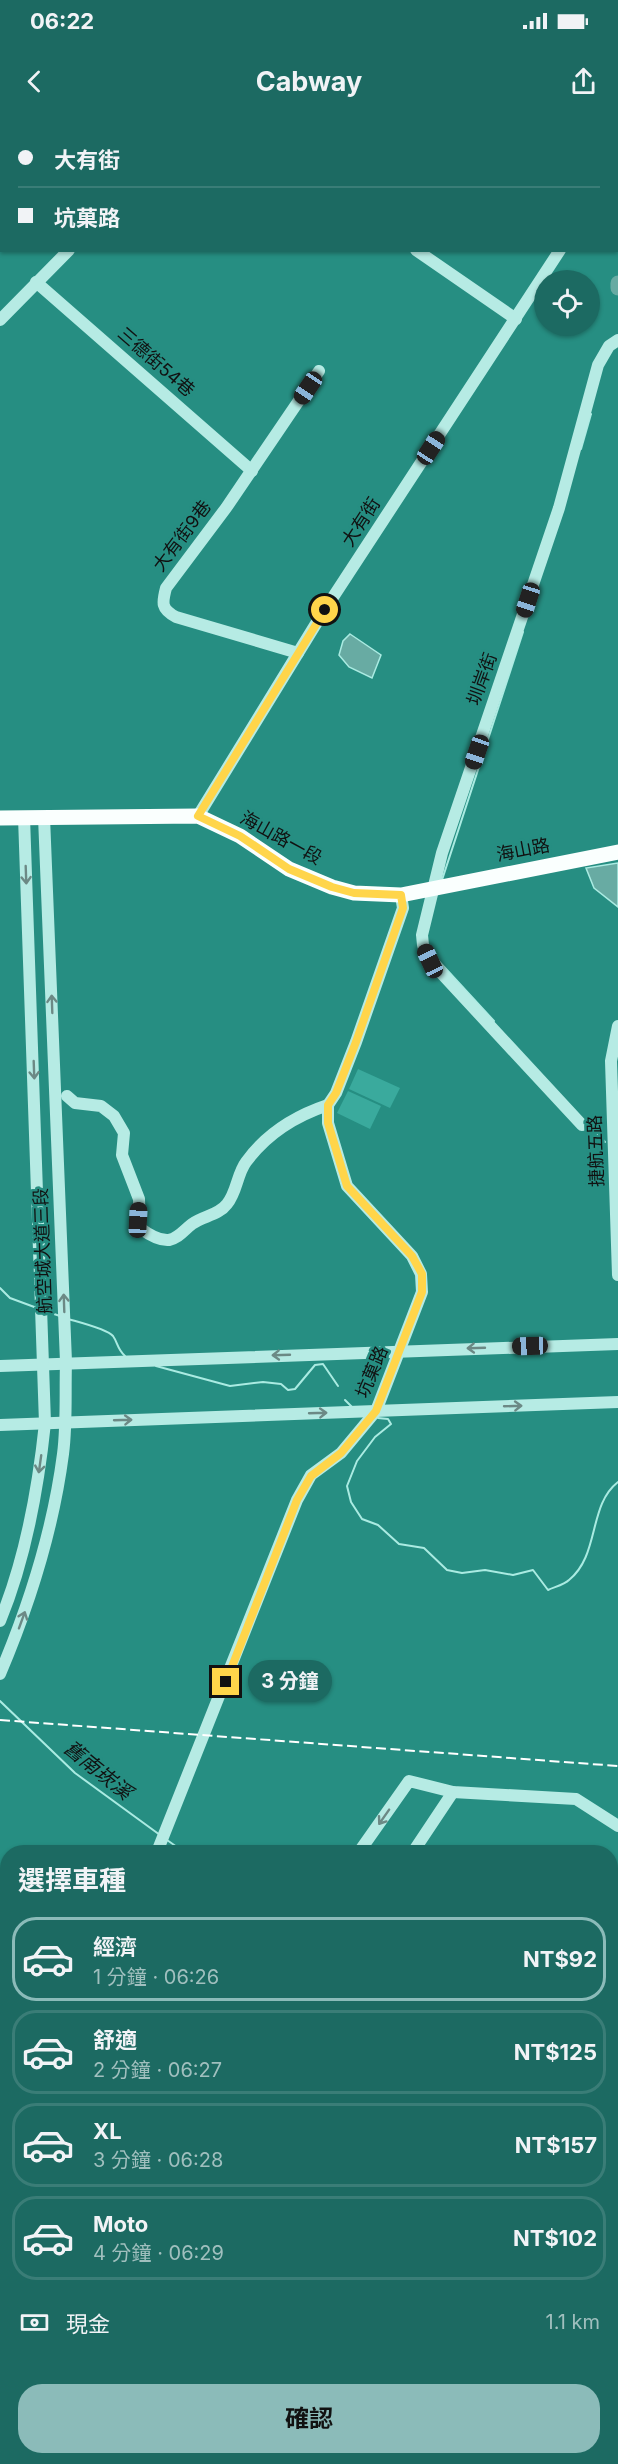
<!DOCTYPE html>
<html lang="zh-TW">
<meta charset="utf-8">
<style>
:root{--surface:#1c6a62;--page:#29726b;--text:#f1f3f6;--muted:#a0bfbe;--line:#3a7d77;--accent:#8bbbb9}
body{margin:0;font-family:Inter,"Noto Sans TC",sans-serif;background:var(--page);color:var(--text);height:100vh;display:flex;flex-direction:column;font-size:22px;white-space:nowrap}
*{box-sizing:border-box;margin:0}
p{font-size:20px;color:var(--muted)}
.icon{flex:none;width:33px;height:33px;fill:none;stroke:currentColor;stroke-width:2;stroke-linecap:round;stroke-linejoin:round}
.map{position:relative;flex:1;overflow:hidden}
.panel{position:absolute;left:0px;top:1725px;width:618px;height:620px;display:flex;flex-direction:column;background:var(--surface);border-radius:24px 24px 0 0;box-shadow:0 2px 4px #0004}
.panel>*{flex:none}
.top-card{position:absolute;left:0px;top:0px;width:618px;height:132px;box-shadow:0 2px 4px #0004;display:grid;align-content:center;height:132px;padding:0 18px;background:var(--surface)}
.fabs{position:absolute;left:534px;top:150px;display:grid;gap:12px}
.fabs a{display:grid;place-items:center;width:66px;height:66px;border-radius:50%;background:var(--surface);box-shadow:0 2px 4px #0004;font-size:30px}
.end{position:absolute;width:27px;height:27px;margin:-14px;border:8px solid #ffd54a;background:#111;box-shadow:0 0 0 3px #111}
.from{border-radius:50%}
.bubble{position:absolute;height:42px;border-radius:21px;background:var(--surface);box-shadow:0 2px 4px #0004;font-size:20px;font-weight:700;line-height:42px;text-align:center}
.car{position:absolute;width:18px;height:36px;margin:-18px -9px;border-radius:8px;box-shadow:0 0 4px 2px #0007;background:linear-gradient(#222 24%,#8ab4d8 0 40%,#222 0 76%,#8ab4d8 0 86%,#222 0)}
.top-card b{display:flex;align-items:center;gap:21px;height:57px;font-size:22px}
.top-card b+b{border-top:2px solid var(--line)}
.top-card i{width:15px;height:15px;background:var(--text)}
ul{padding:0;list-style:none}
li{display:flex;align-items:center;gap:18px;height:84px;margin:0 12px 9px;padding:0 6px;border:3px solid var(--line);border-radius:24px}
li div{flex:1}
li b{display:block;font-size:22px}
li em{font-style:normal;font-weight:700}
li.on{border-color:var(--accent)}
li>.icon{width:54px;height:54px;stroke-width:1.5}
h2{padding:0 18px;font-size:27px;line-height:72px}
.pay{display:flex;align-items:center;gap:15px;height:66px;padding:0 18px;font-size:22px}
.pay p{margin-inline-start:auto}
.action{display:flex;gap:12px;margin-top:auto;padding:12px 18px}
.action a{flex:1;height:69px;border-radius:24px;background:var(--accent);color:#111;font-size:24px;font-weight:700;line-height:69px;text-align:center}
.status{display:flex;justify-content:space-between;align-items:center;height:42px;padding:0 30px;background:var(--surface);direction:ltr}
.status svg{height:16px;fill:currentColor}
header{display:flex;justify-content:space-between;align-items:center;height:78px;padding:0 18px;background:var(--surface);font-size:27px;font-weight:700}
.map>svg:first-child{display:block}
</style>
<div class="status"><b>06:22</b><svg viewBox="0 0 49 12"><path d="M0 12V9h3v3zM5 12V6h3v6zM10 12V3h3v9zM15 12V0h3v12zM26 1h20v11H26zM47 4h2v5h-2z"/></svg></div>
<header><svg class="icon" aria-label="back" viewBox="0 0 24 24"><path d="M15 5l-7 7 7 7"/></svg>Cabway<svg class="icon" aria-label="share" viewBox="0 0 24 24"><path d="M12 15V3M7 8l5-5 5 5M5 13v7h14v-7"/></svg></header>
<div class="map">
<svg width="618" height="2344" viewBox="0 0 618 2344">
<rect width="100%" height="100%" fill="#268e82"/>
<g fill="#3aaa9d">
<path d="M358,949L400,968L390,988L349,969Z"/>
<path d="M348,971L381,986L370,1009L337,993Z"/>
<rect x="611" y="2238" width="7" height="31"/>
</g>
<g fill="#68aba3" stroke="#aaebe2" stroke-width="1.5">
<path d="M350,514L381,535L372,558L349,547L339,535L343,521Z"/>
<path d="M618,743V787L594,768L586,748Z"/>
<rect x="611" y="2188" width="7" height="47"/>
<rect x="0" y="2236" width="7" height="77"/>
</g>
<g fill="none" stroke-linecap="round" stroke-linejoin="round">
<g stroke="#aaebe2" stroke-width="2">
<path d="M581,329L591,294"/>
<path d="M442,760L523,512"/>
<path d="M430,826L435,837L494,901"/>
<path d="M587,1002L605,1022"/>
<path d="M0,1168L10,1178L37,1188"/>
<path d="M45,1191L60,1196"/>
<path d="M68,1199C78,1202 107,1209 113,1216C118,1223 117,1229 125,1236"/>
<path d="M156,1246L230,1266L263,1262L281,1264L288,1270L295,1269L315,1245L323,1244L338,1266"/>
<path d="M345,1280L352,1287"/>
<path d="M378,1298L388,1299L391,1304L375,1317L357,1341L347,1366L351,1382L362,1399L378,1405L399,1424L424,1428L447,1450L462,1453L485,1450L513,1455L533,1450L548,1470C554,1467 564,1465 569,1460C600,1435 588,1385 618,1362"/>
<path d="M0,1581L75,1653L160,1715"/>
<path d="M167,1720L184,1732"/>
</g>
<g stroke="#68aba3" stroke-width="15">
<path d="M403,0L407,2"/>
<path d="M469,2H476"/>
<path d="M616,36L618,39"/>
<path d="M618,163V168"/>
</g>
<g stroke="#b6ebe4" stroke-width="12">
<path d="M498,0L499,2"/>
<path d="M179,2L180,0"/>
<path d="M582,2V0"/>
<path d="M416,130L516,199"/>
<path d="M36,162L252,351"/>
<path d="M0,200L69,130"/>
<path d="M298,533L176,497C161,489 162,483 166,468L226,388L319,251"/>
<path d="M198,696L322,494L560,130"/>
<path d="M618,906L611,941L618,1155"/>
<path d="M67,976L75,983L101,986L114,996L124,1013L122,1035L139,1079L140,1108C148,1114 159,1121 169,1120C179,1118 184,1110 192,1104C203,1096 219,1095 227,1084C237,1072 237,1054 246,1042C267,1013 295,996 328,985"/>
<path d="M582,1005L430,841L423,825L422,815L442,733L559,388L598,245L609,226L618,220"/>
<path d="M0,1246L618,1224"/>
<path d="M0,1305L618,1282"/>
<path d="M0,1501C26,1438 38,1370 45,1303L24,697"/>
<path d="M0,1554C30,1483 53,1411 63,1334C67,1304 65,1272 66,1242L44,697"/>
<path d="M157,1732L297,1380L311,1355L341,1333L376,1291L422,1172L421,1154L412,1136L347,1066L328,1003V985L336,973L356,922L403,788L401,775"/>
<path d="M359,1732L409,1661L453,1672L576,1679L618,1706"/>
<path d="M413,1732L453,1672"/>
<path d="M610,1776L618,1766"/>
<path d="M0,1881L8,1882"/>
<path d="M610,1897L618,1896"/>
<path d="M610,1966L618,1965"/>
<path d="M610,2029L618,2028"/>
<path d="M610,2094L618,2093"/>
<path d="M610,2302L618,2301"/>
<path d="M610,2313H618"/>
<path d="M169,2337L170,2344"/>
<path d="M423,2337V2344"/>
<path d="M547,2337L548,2344"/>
<path d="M259,2340L297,2337"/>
<path d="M51,2344L100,2342V2344"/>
</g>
<path stroke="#fafffe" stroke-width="15" d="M0,698L198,696L240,716L289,749L332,767L354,773L401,775L618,732"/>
<path stroke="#fff" stroke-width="2" stroke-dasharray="10 4.5" stroke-linecap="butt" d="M0,1600L618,1646"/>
</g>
<defs><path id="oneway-shaft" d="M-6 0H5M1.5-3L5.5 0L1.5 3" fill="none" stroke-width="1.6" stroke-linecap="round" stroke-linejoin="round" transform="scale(1.5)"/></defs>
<g stroke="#6c8985">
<use href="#oneway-shaft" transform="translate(26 755) rotate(88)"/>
<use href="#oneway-shaft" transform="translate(52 884) rotate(-92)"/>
<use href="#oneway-shaft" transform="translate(34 950) rotate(88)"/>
<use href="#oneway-shaft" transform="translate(64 1183) rotate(-92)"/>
<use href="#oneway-shaft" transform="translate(476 1228) rotate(178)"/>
<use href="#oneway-shaft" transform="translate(281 1235) rotate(178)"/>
<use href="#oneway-shaft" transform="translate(513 1286) rotate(-2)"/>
<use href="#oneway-shaft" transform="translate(318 1293) rotate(-2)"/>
<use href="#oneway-shaft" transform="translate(123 1300) rotate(-2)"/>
<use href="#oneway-shaft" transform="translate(40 1344) rotate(98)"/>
<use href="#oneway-shaft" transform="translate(22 1500) rotate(-70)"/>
<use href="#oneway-shaft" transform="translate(384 1697) rotate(125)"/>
</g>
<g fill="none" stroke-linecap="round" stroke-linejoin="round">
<path stroke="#ffd54a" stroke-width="8" d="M226,1562L297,1380L311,1356L341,1333L376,1291L422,1172V1154L412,1136L347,1066L328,1003V985L336,973L356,922L403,788L401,775L354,773L332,767L289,749L240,716L198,696L325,490"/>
</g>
<g text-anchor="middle" stroke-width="5" stroke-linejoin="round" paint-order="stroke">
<g font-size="18" fill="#111" stroke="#268e82">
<text transform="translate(156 242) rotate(41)" y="6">三德街54巷</text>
<text transform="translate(361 402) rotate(-57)" y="6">大有街</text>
<text transform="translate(182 416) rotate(-53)" y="6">大有街9巷</text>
<text transform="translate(482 559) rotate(-70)" y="6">圳岸街</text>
<text transform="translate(281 718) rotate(29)" y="6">海山路一段</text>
<text transform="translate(523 730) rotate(-11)" y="6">海山路</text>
<text transform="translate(596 1031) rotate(-92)" y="6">捷航五路</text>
<text transform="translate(43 1131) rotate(-92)" y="6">航空城大道三段</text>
<text transform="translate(372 1252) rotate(-67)" y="6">坑菓路</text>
</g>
<g font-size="20" font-style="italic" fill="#111" stroke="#268e82">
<text transform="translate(98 1650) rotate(39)" y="7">舊南崁溪</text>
</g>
</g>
</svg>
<div class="fabs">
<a><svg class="icon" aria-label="locate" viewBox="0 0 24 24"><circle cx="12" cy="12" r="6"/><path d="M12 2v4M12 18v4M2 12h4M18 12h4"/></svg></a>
</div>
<i class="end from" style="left:325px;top:490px"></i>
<i class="end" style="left:226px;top:1562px"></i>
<div class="bubble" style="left:248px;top:1540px;width:84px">3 分鐘</div>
<i class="car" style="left:308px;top:268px;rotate:214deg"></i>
<i class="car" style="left:431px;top:328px;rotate:33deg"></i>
<i class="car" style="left:528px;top:480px;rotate:198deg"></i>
<i class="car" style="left:477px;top:632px;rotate:199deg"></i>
<i class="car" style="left:430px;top:841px;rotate:335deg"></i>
<i class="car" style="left:138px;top:1100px;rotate:3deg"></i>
<i class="car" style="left:530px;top:1226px;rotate:268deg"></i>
<div class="top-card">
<b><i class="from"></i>大有街</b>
<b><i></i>坑菓路</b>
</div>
<section class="panel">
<h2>選擇車種</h2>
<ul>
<li class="on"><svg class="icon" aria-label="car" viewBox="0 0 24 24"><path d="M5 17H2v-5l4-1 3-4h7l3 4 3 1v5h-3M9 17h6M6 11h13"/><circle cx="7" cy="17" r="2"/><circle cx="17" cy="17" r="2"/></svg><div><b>經濟</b><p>1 分鐘 · 06:26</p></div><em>NT$92</em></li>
<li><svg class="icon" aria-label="car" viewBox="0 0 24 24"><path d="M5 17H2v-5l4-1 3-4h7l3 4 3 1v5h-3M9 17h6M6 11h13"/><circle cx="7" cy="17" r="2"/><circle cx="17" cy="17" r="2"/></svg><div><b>舒適</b><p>2 分鐘 · 06:27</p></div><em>NT$125</em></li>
<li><svg class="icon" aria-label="car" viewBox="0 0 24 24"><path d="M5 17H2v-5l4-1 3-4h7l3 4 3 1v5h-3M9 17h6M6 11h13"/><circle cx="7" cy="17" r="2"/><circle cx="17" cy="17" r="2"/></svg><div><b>XL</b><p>3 分鐘 · 06:28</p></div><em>NT$157</em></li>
<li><svg class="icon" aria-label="car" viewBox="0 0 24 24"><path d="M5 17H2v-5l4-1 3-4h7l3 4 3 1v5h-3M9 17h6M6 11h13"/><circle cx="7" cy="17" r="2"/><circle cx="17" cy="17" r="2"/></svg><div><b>Moto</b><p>4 分鐘 · 06:29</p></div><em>NT$102</em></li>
</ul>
<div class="pay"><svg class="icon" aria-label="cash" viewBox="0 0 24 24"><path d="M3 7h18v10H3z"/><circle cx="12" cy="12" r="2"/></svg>現金<p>1.1 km</p></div>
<div class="action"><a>確認</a></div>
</section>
</div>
